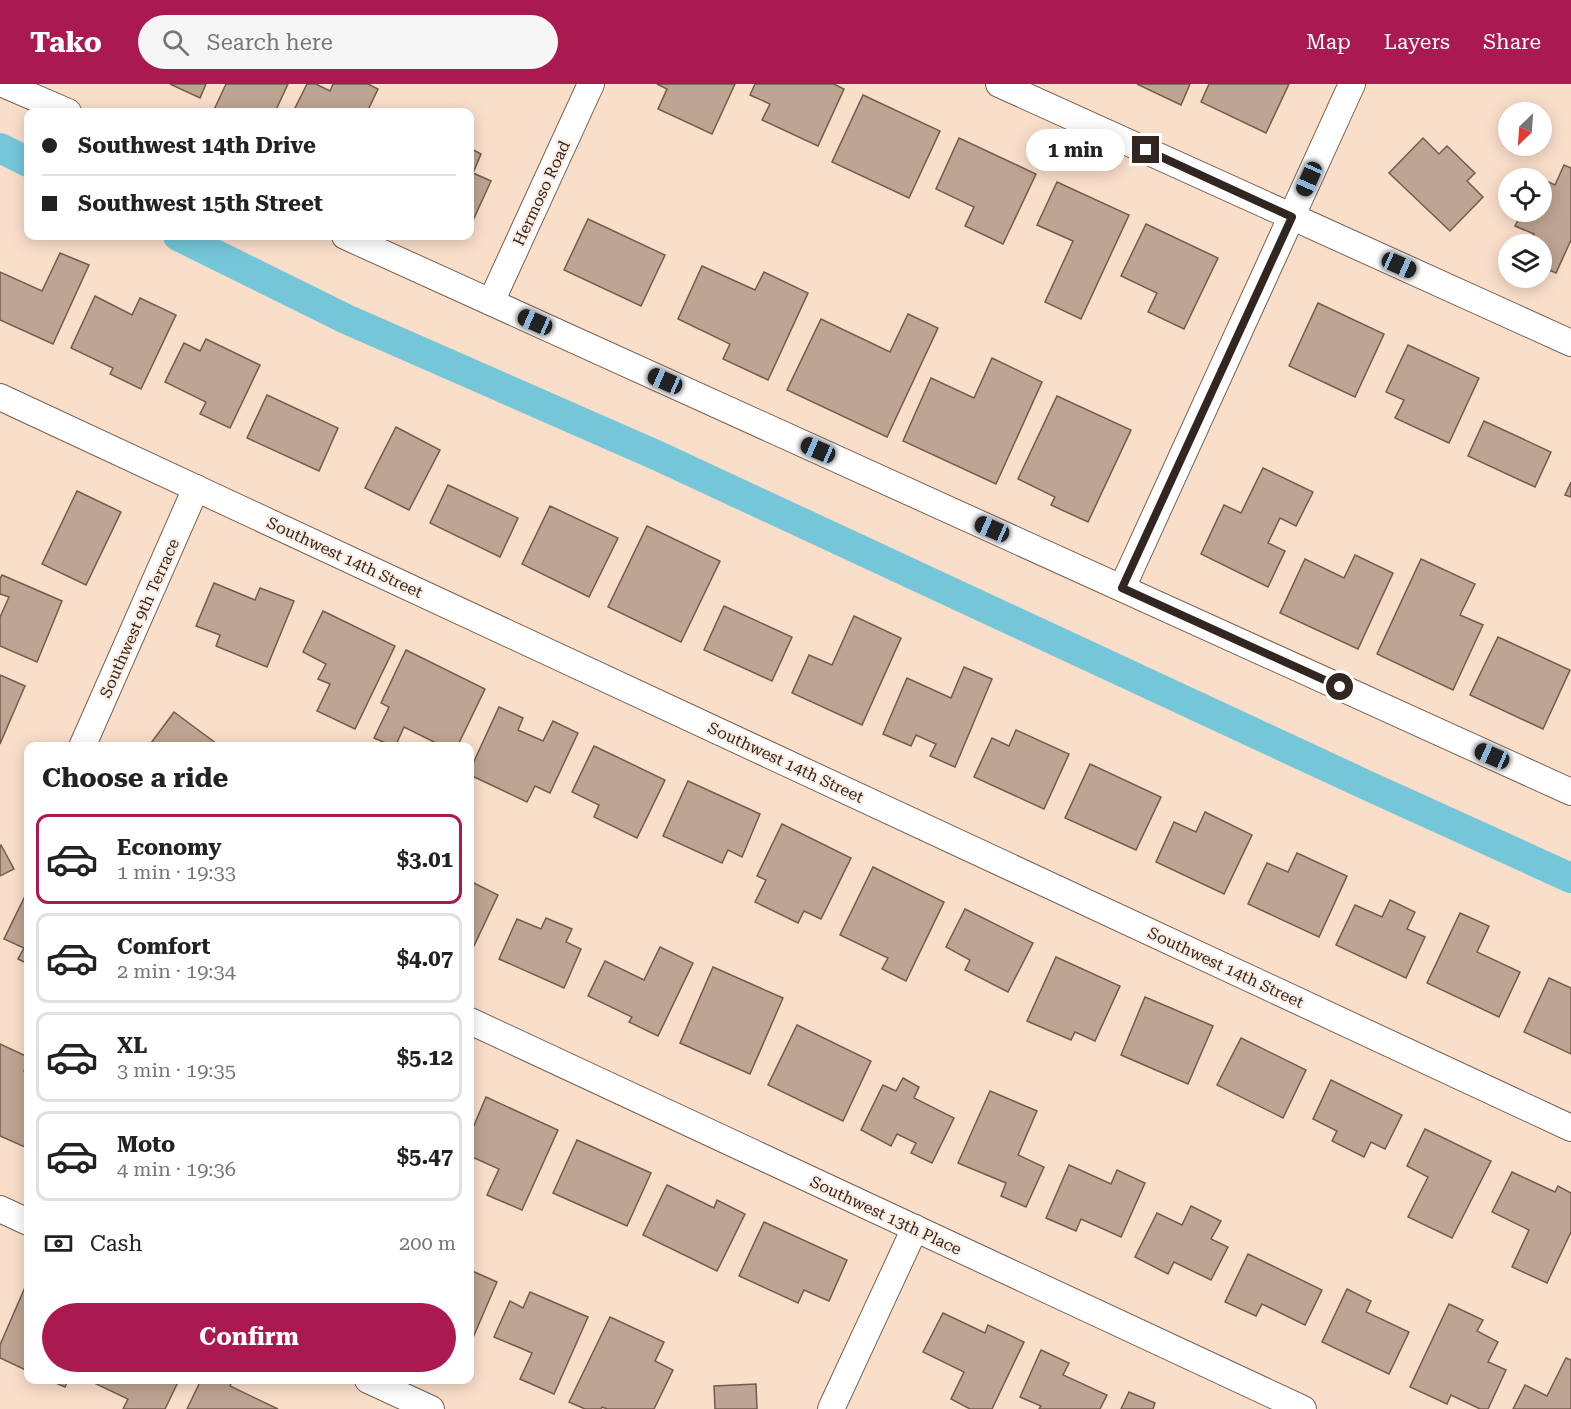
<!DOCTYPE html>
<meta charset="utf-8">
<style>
:root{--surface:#fff;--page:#f6f6f6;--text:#222;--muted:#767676;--line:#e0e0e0;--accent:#aa1950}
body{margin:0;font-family:"Roboto Serif",serif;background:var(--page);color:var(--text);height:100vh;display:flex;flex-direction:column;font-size:22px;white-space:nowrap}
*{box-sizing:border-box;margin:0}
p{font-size:20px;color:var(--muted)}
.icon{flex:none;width:33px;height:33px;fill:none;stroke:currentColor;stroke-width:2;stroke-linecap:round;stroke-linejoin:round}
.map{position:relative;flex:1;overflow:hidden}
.details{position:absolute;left:24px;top:658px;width:450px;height:642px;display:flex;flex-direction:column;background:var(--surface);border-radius:12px;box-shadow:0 3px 15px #0003}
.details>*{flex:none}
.top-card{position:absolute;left:24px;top:24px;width:450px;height:132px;border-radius:12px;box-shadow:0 3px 15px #0003;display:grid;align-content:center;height:132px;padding:0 18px;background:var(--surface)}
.needle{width:39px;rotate:205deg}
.controls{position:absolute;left:1498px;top:18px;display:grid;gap:12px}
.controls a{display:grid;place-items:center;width:54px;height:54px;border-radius:50%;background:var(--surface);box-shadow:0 3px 15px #0003;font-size:30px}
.end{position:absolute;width:27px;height:27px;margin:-14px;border:8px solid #312720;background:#fff;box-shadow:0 0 0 3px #fff}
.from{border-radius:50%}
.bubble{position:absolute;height:42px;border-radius:21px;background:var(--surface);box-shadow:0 3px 15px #0003;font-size:20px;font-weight:700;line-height:42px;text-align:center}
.car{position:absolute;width:18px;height:36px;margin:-18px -9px;border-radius:8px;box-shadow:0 0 4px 2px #0007;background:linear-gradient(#222 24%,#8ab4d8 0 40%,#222 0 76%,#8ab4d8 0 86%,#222 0)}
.top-card b{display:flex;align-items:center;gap:21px;height:57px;font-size:22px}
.top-card b+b{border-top:2px solid var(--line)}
.top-card i{width:15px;height:15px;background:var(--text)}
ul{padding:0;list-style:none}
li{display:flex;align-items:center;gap:18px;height:90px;margin:0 12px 9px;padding:0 6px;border:3px solid var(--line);border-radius:12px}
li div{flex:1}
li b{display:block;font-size:22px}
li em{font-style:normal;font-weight:700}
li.current{border-color:var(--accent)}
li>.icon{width:54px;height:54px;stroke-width:1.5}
h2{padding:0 18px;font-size:27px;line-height:72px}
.pay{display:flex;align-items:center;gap:15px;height:66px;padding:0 18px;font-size:22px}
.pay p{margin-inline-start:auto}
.button{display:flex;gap:12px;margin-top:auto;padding:12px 18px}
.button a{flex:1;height:69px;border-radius:36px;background:var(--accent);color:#fff;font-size:24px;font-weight:700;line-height:69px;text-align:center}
header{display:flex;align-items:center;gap:36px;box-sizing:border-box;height:84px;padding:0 30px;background:var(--accent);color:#fff}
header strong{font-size:28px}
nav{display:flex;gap:33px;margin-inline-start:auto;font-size:21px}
.search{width:420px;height:54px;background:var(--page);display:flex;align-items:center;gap:15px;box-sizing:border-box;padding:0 21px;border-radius:33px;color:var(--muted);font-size:22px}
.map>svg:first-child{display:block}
</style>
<header>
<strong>Tako</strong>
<div class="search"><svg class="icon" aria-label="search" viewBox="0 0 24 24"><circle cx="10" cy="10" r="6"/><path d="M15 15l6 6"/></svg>Search here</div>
<nav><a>Map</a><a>Layers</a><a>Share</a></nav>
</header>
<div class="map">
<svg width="1571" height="1325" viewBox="0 0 1571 1325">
<rect width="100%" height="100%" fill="#f9deca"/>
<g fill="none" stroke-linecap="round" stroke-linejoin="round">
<g stroke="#75c6d8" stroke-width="30">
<path d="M0,64L28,78"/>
<path d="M178,152L346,235L656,371L1364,700L1571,794"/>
</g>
</g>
<g fill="#bea492" stroke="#735c4b" stroke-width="1.5">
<path d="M170,0H206L200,14Z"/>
<path d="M226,0H288L275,28H213Z"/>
<path d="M307,0H316L330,7L333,0H368L378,5L367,28H293Z"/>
<path d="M657,0H735L712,50L658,25L667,5Z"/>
<path d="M755,0H834L844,5L818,62L762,36L770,20L750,11Z"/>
<path d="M1137,0H1190L1181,21Z"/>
<path d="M1209,0H1289L1266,49L1201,18Z"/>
<path d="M863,11L940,47L909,114L832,78Z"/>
<path d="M959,54L1036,90L1003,160L965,142L974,123L936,105Z"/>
<path d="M1423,54L1439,70L1447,62L1475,89L1467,97L1483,113L1450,147L1389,89Z"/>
<path d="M470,64L481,70L473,89L491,97L470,143Z"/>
<path d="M1564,81L1571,84V156L1556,189L1542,183V160H1529L1534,150L1515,142L1522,128H1542V95L1555,101Z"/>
<path d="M1057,98L1129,131L1081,235L1045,218L1073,157L1037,141Z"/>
<path d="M588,135L665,171L641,222L564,186Z"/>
<path d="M1146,140L1218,174L1184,245L1148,228L1157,209L1121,192Z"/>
<path d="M60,169L89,181L53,260L0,236V188L42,207Z"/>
<path d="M702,182L755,206L764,188L808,209L768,296L723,275L730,260L678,235Z"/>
<path d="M95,212L132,231L140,214L176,231L141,305L110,290L113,284L71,264Z"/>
<path d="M1318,219L1384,250L1355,313L1289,282Z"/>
<path d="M908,230L938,244L887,353L787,306L821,235L890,268Z"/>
<path d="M206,255L260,281L230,344L200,330L206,318L165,298L184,259L200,267Z"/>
<path d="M1408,261L1479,294L1449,359L1395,334L1404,316L1386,308Z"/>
<path d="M992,274L1042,298L996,400L903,357L931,294L974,314Z"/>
<path d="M267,311L338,344L319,387L247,354Z"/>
<path d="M1057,312L1131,346L1088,438L1051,421L1055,413L1018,395Z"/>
<path d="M1484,337L1551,368L1535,403L1468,372Z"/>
<path d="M396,343L440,366L409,426L365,404Z"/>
<path d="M1263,384L1313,408L1296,442L1280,434L1268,459L1285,467L1268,503L1201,470L1224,421L1241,429Z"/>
<path d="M1571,398V413L1565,411Z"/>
<path d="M448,401L518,434L500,473L430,439Z"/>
<path d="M77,407L121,428L86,501L42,480Z"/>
<path d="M550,422L618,454L589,513L522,480Z"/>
<path d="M647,442L720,477L681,558L608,523Z"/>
<path d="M1355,471L1393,489L1358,565L1280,529L1305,475L1344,494Z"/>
<path d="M1421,475L1475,500L1460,531L1483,541L1453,606L1377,570Z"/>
<path d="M2,491L62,517L37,578L0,562V533L9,513L0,510V495Z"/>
<path d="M214,499L255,516L260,504L294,517L267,583L216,562L220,551L196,542Z"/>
<path d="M724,522L792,553L772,597L704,566Z"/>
<path d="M323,527L395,562L355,645L317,627L330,600L318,595L326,580L303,568Z"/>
<path d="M854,532L901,554L862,641L792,609L809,571L832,581Z"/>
<path d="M1498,553L1570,586L1543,645L1470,611Z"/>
<path d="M406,566L485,605L457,663H444L404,643L395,663L374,654L389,623L381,619Z"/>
<path d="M964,583L992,595L955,683L930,672L936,660L916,651L911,662L883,650L907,594L951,614Z"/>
<path d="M0,591L25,602L0,660Z"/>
<path d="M499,623L523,634L518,646L543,657L553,637L578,649L550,709L535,702L527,718L470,691V686Z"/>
<path d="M174,628L221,663H148Z"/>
<path d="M1016,646L1069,670L1044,725L974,693L992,654L1009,662Z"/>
<path d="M594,662L665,696L637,754L594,733L599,721L572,708Z"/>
<path d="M1090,680L1161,713L1136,766L1065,734Z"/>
<path d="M688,697L760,730L742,773L728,766L722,779L663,752Z"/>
<path d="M1205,728L1252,751L1224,810L1156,778L1174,738L1196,748Z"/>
<path d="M782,740L851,774L821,835L804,827L798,839L755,818L766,796L757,792Z"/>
<path d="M1,761L14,785L0,792V762Z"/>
<path d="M1297,769L1347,792L1319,853L1248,820L1267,779L1288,788Z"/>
<path d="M873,783L944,818L906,897L882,885L888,874L840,851Z"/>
<path d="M470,797L498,811L473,864L470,862Z"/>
<path d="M26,810L28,811V880L18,875L24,864L4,855Z"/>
<path d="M1390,816L1415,828L1407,845L1425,853L1406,894L1336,861L1355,821L1382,833Z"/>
<path d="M965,825L1033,859L1008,908L965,886L970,876L946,863Z"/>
<path d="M1460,829L1489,842L1477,868L1520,888L1499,933L1427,899Z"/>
<path d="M546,834L572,845L566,858L581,865L564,904L499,875L517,835L541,845Z"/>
<path d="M660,863L693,879L658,952L629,938L632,933L588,912L605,877L644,896Z"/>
<path d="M1056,873L1120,902L1095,957L1075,948L1071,956L1027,937Z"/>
<path d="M713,883L783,914L750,990L680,959Z"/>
<path d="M1549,894L1571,904V970L1524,948Z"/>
<path d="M1145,913L1213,942L1188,1000L1121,971Z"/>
<path d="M797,941L871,977L843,1037L768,1001Z"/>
<path d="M1241,954L1306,986L1283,1034L1217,1001Z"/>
<path d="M0,960L28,973V977L24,987L28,989V1055L25,1063L0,1052Z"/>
<path d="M903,994L919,1003L914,1014L954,1034L932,1079L911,1069L916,1059L897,1050L891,1062L861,1046L883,1001L896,1007Z"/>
<path d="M1331,996L1402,1031L1385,1065L1371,1058L1364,1073L1332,1057L1337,1047L1313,1035Z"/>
<path d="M990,1007L1037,1027L1018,1071L1044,1083L1026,1123L1001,1112L1006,1099L958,1079Z"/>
<path d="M486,1013L558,1046L522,1126L487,1111L499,1085L470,1072V1051Z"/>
<path d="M1425,1045L1491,1077L1452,1154L1408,1133L1428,1093L1407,1082Z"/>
<path d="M577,1056L651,1089L627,1142L553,1109Z"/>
<path d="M1069,1081L1111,1100L1117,1086L1145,1099L1121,1153L1081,1135L1076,1147L1046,1134Z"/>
<path d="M1512,1088L1555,1108L1558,1102L1571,1109V1148L1547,1199L1512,1183L1529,1146L1492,1128Z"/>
<path d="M667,1101L714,1124L717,1116L745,1130L717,1187L643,1151Z"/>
<path d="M1191,1122L1221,1137L1211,1155L1228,1163L1211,1196L1174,1178L1168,1190L1135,1173L1157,1129L1182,1141Z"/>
<path d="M764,1138L847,1176L829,1217L804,1206L798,1219L739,1192Z"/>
<path d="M1248,1170L1322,1206L1305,1241L1262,1220L1256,1232L1225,1218Z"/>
<path d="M470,1186L497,1198L472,1256L470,1255Z"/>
<path d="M26,1201L28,1202V1287L0,1274V1261Z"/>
<path d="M1347,1205L1371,1217L1366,1228L1409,1248L1389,1290L1322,1258Z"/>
<path d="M530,1208L588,1233L554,1310L520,1295L532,1269L494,1253L510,1217L523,1224Z"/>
<path d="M1449,1220L1483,1236L1477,1247L1498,1258L1488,1278L1506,1286L1488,1325H1480L1451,1311L1447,1320L1410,1303Z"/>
<path d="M943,1229L985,1249L988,1241L1024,1258L992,1325H970L951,1315L964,1288L923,1268Z"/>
<path d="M610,1233L664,1258L655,1277L673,1286L654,1325H607L602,1323L601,1325H585L569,1318Z"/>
<path d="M1041,1266L1069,1279L1063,1291L1107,1311L1100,1325H1039L1041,1322L1020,1313Z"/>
<path d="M1566,1274L1571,1276V1325H1513L1525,1301L1547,1312Z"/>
<path d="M49,1296H68L65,1303Z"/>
<path d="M93,1296H179L165,1325H123L128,1315L92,1298Z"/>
<path d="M201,1296H228L232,1298L230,1302L278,1325H187Z"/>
<path d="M756,1300L757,1325H715L714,1302Z"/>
<path d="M1129,1308L1155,1319L1153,1325H1121Z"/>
</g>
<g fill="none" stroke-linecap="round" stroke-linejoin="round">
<defs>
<g id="street">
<path d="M3,0L68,28"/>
<path d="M999,0L1571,259"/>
<path d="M345,152L1571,708"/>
<path d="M491,218L591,0"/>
<path d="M0,313L1571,1044"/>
<path d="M1122,504L1352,0"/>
<path d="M82,663L196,404"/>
<path d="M470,937L1303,1325"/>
<path d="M0,1125L28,1138"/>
<path d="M368,1296L431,1325"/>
<path d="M831,1325L915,1144"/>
</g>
</defs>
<use href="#street" stroke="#796251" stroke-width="28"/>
<use href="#street" stroke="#fff" stroke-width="26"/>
</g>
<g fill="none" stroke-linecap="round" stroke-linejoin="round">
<path stroke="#312720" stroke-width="8" d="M1146,66L1292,133L1122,504L1340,603"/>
</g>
<g text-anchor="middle" stroke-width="4.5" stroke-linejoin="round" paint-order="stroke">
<g font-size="16" fill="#312720" stroke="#feede2">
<text transform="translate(541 109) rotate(-65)" y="6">Hermoso Road</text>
<text transform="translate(345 473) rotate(25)" y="6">Southwest 14th Street</text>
<text transform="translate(139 534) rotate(-66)" y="6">Southwest 9th Terrace</text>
<text transform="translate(786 678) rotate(25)" y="6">Southwest 14th Street</text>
<text transform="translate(1226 883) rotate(25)" y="6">Southwest 14th Street</text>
<text transform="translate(886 1131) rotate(25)" y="6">Southwest 13th Place</text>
</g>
</g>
</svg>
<div class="controls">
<a><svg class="needle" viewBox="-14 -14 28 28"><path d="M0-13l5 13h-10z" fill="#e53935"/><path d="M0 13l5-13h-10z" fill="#767676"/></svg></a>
<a><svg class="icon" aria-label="locate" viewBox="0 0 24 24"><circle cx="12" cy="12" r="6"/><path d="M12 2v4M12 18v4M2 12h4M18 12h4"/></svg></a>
<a><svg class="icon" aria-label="layers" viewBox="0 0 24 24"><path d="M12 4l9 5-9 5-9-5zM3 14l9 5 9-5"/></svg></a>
</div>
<i class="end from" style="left:1340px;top:603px"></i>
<i class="end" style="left:1146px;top:66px"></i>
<div class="bubble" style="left:1026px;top:45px;width:99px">1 min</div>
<i class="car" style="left:1309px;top:95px;rotate:204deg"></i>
<i class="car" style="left:1399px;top:181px;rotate:114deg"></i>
<i class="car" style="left:535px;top:238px;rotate:294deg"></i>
<i class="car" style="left:665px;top:297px;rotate:294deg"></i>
<i class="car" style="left:818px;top:366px;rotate:294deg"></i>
<i class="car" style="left:992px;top:445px;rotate:294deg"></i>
<i class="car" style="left:1492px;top:672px;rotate:294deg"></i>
<div class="top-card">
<b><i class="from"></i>Southwest 14th Drive</b>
<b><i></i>Southwest 15th Street</b>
</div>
<section class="details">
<h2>Choose a ride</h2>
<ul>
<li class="current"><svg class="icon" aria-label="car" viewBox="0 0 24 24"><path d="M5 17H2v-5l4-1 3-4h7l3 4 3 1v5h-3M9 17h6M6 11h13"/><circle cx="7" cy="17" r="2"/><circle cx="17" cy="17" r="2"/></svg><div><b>Economy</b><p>1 min · 19:33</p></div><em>$3.01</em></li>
<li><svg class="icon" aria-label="car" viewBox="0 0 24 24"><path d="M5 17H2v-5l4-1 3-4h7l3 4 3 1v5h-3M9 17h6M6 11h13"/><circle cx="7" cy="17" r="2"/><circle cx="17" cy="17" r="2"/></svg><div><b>Comfort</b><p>2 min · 19:34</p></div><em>$4.07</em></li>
<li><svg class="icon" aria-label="car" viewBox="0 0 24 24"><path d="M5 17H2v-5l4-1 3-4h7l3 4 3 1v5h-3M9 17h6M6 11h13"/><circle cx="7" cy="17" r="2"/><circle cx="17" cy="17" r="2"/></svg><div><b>XL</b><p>3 min · 19:35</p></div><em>$5.12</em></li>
<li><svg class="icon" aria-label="car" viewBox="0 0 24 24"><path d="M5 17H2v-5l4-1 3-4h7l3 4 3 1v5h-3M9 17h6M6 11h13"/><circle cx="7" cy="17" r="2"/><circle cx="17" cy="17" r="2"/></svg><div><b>Moto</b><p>4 min · 19:36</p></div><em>$5.47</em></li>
</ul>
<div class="pay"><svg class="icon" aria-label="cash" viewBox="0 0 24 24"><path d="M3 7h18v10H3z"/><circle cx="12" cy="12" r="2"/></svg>Cash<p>200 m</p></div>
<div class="button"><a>Confirm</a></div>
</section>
</div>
